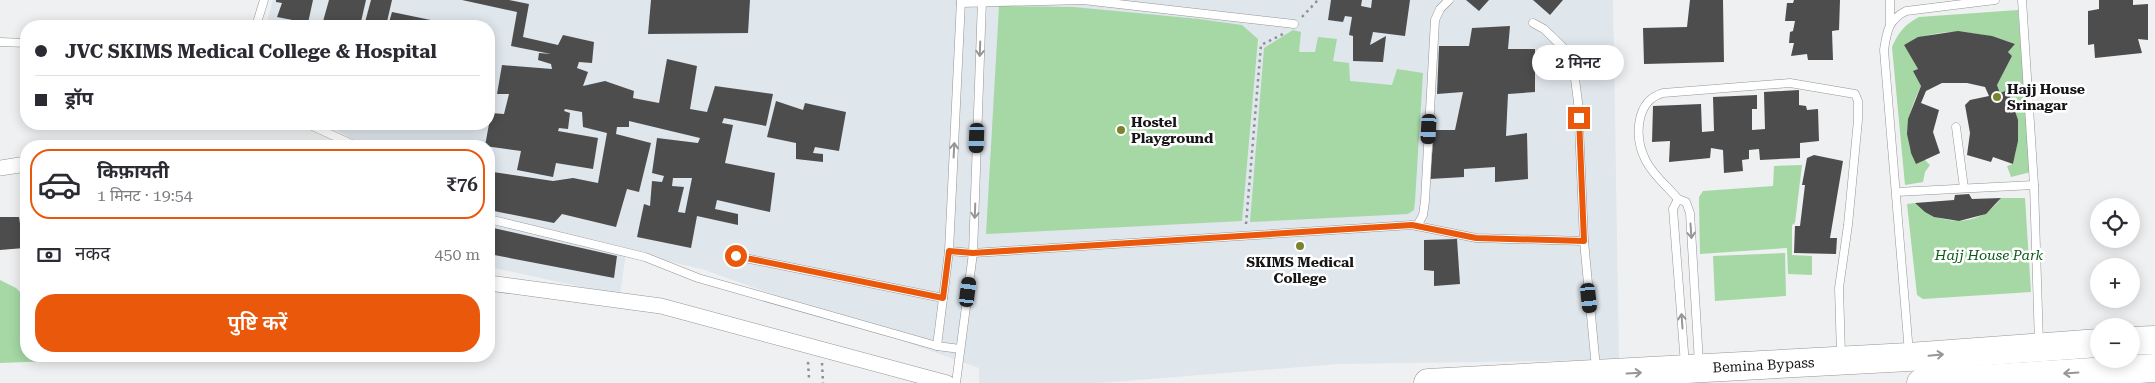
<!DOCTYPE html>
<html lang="hi">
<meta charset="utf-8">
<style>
:root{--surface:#fff;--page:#f7f7f7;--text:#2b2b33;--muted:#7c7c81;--line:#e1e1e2;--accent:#ea580c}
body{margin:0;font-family:"Roboto Serif","Noto Sans Devanagari",serif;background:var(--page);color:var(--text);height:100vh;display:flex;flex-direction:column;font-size:19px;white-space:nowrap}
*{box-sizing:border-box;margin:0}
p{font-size:16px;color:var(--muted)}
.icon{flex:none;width:28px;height:28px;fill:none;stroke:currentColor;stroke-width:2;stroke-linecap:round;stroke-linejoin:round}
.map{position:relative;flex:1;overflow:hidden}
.panel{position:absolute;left:20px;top:140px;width:475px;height:222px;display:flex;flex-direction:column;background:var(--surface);border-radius:20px;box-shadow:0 2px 12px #0003}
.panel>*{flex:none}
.hud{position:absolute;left:20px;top:20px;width:475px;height:110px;border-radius:20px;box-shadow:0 2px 12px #0003;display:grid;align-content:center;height:110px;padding:0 15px;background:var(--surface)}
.controls{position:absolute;left:2090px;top:198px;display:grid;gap:10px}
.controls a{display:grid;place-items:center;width:50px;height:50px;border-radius:50%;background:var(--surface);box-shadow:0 2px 12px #0003;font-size:25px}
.end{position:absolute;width:22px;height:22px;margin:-11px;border:6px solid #ea580c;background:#fff;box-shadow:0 0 0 2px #fff}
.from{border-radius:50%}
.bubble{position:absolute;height:35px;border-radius:18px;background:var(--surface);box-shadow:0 2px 12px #0003;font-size:16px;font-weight:600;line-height:35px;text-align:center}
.car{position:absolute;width:15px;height:30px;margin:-15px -8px;border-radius:6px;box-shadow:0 0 4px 1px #0007;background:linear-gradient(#222 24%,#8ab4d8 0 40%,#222 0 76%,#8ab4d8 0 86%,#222 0)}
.hud b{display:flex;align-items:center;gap:18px;height:48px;font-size:19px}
.hud b+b{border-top:1px solid var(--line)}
.hud i{width:12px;height:12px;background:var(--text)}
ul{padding:9px 0 0;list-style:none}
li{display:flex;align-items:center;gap:15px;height:70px;margin:0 10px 8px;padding:0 5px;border:2px solid transparent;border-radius:20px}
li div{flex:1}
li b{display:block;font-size:19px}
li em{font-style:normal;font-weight:600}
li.current{border-color:var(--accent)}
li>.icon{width:45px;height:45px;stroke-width:1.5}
.pay{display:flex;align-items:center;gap:12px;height:55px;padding:0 15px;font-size:19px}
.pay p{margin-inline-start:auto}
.action{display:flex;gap:10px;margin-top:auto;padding:10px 15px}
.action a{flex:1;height:58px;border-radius:20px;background:var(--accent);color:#fff;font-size:20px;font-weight:600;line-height:58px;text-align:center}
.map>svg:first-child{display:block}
</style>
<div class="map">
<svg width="2155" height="383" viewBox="0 0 2155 383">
<rect width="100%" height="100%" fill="#eff0f1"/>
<path fill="#dfe6ec" d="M273,0H1613L1619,360L1338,364L1099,383H979V368L702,269L626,252L620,295L489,267V146H365L326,124H489V26H266Z"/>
<g fill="#a5d8a5">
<path d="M999,6L1074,7L1199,19L1242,25L1258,39L1242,221L986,234Z"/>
<path d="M2018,10L2031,172L2011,177L2007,166L2013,164C2020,139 2019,115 2008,91L2000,93L1997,85L2012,56L2008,52L2015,44C1978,31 1940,25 1904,45L1918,69L1914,71L1921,86C1910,109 1904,127 1911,153L1925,160L1930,165L1925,172L1923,182L1905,185L1892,47C1899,32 1904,25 1919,17Z"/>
<path d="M1293,30L1301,32L1299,52H1315L1318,37L1337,39L1333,61L1349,63L1350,81L1392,85L1397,69L1423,73L1415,201L1414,210L1408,214L1250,222L1264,48Z"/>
<path d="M1802,165L1795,223L1792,225V255L1812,256V275L1788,274L1787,248L1700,254L1699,203V197L1703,191L1773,186L1774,166Z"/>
<path d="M2001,198H2025L2031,292L1923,299L1917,295L1907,204L1915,203C1939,227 1981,228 2001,198Z"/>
<path d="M1785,253L1786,296L1715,301L1713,256Z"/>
<path d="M0,280L16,288L26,298V356H52L53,361L0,363Z"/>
</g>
<g fill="#4d4d4d" fill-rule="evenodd">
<path d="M276,0H313L308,23L277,17L282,3L276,2Z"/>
<path d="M329,0H366L360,26L322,25Z"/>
<path d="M371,0H392L386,26H364Z"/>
<path d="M462,0H509L529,4L523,37L558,45L563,35L594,42L592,63L579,62L577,68L588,72L583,86L605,81L634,91L633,98L659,103L667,59L697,66L690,109L707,112L715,86L773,94L766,126L724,118L722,123L733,125L725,163L775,173L770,212L717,200L715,209L738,214V225L697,216L691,248L637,237L644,204L650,206L652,181L662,182L664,176L652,173L657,138L698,143L700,138L629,121V127H617L616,134L651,143L639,192L627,189L616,227L562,214L554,223L489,210L493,172L553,181L573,178L598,183L607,133L583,127L582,112L565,109L564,111L570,113L568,129L559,128L558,131L598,138L593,169L556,163L553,177L517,170L521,151L485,146L491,113L504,114L509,94H497L502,65L552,69L551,64L538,60L539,53L551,54L511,46L517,12ZM673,178H692L685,213L678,212L684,187L672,186Z"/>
<path d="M651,0H750L748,33L648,34Z"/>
<path d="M1331,0H1362L1361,6L1371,8L1372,0H1410L1405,36L1373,32L1370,45L1386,36L1383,62L1353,61V36L1349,35L1352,17L1345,16L1343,22L1328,20Z"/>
<path d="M1466,0H1489L1479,11Z"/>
<path d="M1533,0H1563L1550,15Z"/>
<path d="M1690,0H1723L1724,62L1644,64L1643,28L1687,27Z"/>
<path d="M1794,0H1840L1839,30L1832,31L1833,60H1808L1807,54L1791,56L1794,43H1789L1790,32L1793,31L1795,21H1785L1787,3H1793Z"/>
<path d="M2099,0H2133V5L2148,4V40L2138,39L2142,53L2095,58L2094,44L2088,45V11L2099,9Z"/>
<path d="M392,12L455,25V26H388Z"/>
<path d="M1510,26L1508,49H1535V92L1508,94L1506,136L1527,133L1528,179L1495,182V167L1464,169V177L1430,179L1434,130H1455L1463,92L1437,94L1439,46H1469L1472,28Z"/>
<path d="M1958,31L1992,36L2015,44L2008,52L2012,56L1997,85L2000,93L2008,90L2018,120V141L2013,164L1993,157L1991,162L1967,155L1970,133L1965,105L1970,100L1989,96L1985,87L1967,83H1942L1926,91L1921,103L1939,110L1933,132L1940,153L1916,164L1911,153L1907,134L1908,119L1921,86L1913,71L1918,69L1904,45L1918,37Z"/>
<path d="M1799,90V105L1806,106L1807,110L1818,109L1819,141L1800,143V158L1760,160L1759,149L1749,150V159L1742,160L1743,171L1724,173L1723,150L1711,148L1710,158L1669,162L1670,141L1652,142L1653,106L1701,104L1702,132L1714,131L1713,97L1757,95V109H1752V130L1765,129L1764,92Z"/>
<path d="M776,101L803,110L805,103L846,112L839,151L815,147L813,153L823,154V162L796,159V143L767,137Z"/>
<path d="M392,124H411L410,128L392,125Z"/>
<path d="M1814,155L1843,161L1830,238H1837L1836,254L1794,253L1795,226H1800L1805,185H1802L1807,158Z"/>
<path d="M1969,194L1972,199L2001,198L1986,214L1959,221L1934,217L1925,212L1915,203L1954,200L1955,195Z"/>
<path d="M0,217H19L24,248L0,250Z"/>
<path d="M489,227L617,256L614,278L489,254Z"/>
<path d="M1457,239L1460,284L1434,286V271L1424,270V240Z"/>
</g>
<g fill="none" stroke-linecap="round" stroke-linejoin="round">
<defs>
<g id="lane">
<path d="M1890,0V23"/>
<path d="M2022,0L2034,185L2039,344"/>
<path d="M961,3L1083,0L1294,24"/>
<path d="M1533,23L1544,29L1572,56L1578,102L1584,241L1596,368"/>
<path d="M256,26L264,0"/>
<path d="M0,42L26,43"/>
<path d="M308,124L356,146"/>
<path d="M1956,127L1964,188"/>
<path d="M1896,192L2034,185"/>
<path d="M1678,199C1668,187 1653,175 1646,161C1634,138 1635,101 1663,93L1790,83L1855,94L1858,101V120L1848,225L1839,288L1841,355"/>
<path d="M489,219L645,257L698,278L937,346L960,349"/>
<path d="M1417,226L1423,215L1425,201L1435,20L1440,9L1449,0"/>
<path d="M949,251L973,253L1412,225L1476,238L1584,241"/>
<path d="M735,256L943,298"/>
<path d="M937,346L949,251L961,0"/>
<path d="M1909,353L1884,50C1887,31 1888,20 1906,11L1995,0"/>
<path d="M1685,365L1673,209L1678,199L1686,202L1690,213L1699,363"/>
<path d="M956,383L973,253L982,0"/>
</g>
<g id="street">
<path d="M0,168L26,164"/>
<path d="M489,283L661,306L947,383"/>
</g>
<g id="highway">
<path d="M2131,341L2155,340"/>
<path id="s1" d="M1428,383L1909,357L2099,343"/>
<path d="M1921,383L2155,368"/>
</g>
</defs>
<use href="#lane" stroke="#959596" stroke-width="9"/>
<use href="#street" stroke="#959596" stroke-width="16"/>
<use href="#highway" stroke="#959596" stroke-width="29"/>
<g stroke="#8f9091" stroke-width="2.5" stroke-dasharray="2.5 4" stroke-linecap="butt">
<path d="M1302,17L1318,0"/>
<path d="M1246,224L1261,45L1283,34"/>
<path d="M808,362L809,378"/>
<path d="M822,363L823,383"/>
</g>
<use href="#lane" stroke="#fff" stroke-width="8"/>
<use href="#street" stroke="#fff" stroke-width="15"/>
<use href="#highway" stroke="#fff" stroke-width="28"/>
</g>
<defs><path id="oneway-shaft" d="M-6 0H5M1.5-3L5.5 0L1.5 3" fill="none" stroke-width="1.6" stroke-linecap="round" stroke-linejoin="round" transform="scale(1.25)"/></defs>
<g stroke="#969697">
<use href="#oneway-shaft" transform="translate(980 49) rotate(92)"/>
<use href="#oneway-shaft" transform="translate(954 150) rotate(-87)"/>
<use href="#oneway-shaft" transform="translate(975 211) rotate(92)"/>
<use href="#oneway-shaft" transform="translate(1691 231) rotate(86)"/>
<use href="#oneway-shaft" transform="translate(1682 321) rotate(-94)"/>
<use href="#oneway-shaft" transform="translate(1936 355) rotate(-5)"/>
<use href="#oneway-shaft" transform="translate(1634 373) rotate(-3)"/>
<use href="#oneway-shaft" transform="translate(2071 373) rotate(176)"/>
</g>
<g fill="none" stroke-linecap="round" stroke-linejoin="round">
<path stroke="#ea580c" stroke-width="6" d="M736,256L943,298L949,251L973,253L1412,225L1476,238L1584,241L1579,118"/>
</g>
<g fill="#7c832e" stroke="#fff" stroke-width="2">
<circle cx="1997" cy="97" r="5"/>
<circle cx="1121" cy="130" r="5"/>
<circle cx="1300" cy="246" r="5"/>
</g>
<g text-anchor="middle" stroke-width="5" stroke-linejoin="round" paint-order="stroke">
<g font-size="14" font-weight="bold" fill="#161617" stroke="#fff" text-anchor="start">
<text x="2007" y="94">Hajj House<tspan x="2007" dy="16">Srinagar</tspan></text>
<text x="1131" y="127">Hostel<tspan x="1131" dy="16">Playground</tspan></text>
<text x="1300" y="267" text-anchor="middle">SKIMS Medical<tspan x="1300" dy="16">College</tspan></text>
</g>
<g font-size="14" font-style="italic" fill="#0a5917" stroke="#fff">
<text x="1989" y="260">Hajj House Park</text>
</g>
<g font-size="14" fill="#161617" stroke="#fff">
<text dy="5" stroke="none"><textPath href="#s1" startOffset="336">Bemina Bypass</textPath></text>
</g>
</g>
</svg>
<div class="controls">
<a><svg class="icon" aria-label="locate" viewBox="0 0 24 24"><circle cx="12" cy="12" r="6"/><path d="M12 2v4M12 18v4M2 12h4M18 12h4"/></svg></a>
<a>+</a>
<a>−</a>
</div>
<i class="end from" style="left:736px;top:256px"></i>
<i class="end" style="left:1579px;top:118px"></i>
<div class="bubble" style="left:1532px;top:45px;width:92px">2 मिनट</div>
<i class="car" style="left:1429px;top:129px;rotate:183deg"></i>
<i class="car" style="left:977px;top:138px;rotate:182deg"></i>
<i class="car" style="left:968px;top:292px;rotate:7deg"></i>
<i class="car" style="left:1589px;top:298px;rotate:174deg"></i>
<div class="hud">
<b><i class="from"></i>JVC SKIMS Medical College &amp; Hospital</b>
<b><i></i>ड्रॉप</b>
</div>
<section class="panel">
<ul>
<li class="current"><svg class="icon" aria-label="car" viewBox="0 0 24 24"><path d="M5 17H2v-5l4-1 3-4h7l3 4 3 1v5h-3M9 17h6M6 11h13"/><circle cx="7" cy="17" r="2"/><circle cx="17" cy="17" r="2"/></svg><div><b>किफ़ायती</b><p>1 मिनट · 19:54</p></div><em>₹76</em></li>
</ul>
<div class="pay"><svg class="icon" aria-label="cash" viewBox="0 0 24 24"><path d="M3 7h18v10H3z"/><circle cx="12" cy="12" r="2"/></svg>नकद<p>450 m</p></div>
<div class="action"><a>पुष्टि करें</a></div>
</section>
</div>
